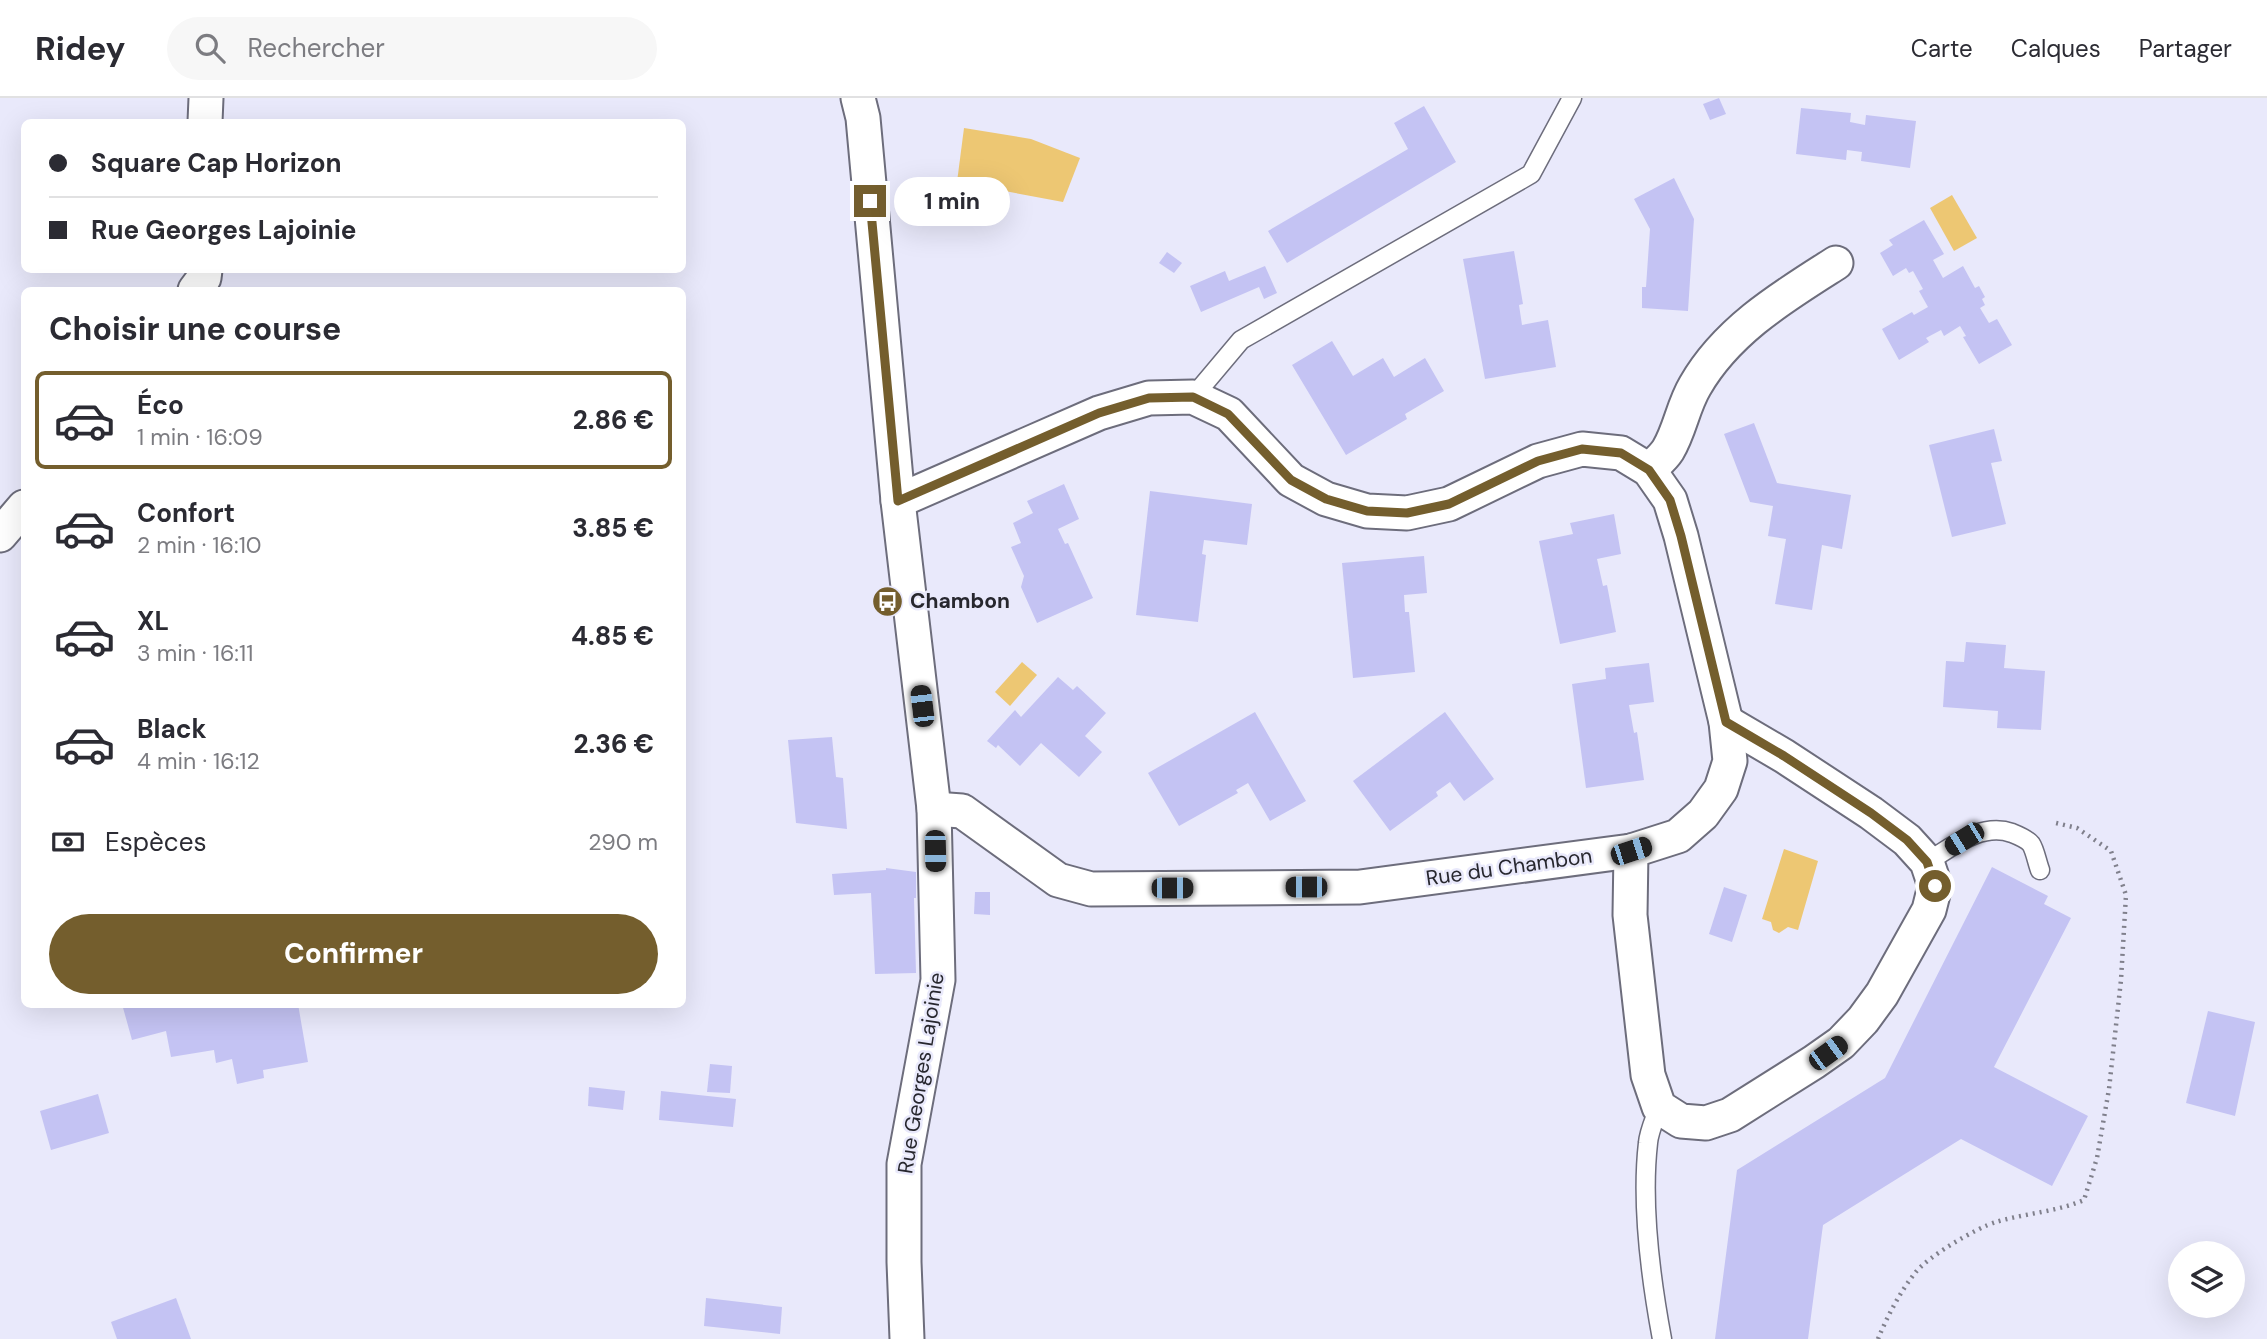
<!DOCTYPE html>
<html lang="fr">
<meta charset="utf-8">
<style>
:root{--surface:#fff;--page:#f7f7f7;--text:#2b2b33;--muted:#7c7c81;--line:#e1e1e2;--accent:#745e2d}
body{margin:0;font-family:"DM Sans",sans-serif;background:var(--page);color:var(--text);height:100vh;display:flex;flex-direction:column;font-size:26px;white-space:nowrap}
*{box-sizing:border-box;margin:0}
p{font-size:23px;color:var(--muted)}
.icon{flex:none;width:38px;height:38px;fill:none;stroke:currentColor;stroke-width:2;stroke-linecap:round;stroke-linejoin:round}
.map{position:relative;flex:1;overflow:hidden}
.sheet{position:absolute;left:21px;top:189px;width:665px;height:721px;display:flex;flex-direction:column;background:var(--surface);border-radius:10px;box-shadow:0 7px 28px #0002}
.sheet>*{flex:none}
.hud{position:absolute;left:21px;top:21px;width:665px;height:154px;border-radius:10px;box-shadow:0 7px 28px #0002;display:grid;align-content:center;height:154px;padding:0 28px;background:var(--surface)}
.controls{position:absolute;left:2168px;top:1143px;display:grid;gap:14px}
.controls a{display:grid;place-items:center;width:77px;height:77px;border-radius:50%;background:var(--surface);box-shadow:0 7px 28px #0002;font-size:35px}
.end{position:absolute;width:32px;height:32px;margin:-16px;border:9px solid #745e2d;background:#fff;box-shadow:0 0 0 4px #fff}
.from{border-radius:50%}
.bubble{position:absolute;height:49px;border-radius:24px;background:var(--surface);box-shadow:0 7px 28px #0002;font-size:23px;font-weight:800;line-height:49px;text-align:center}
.car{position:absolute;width:21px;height:42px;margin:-21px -10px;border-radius:9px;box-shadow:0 0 5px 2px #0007;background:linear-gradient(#222 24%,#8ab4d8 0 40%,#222 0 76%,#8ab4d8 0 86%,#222 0)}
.hud b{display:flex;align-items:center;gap:24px;height:66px;font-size:26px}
.hud b+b{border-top:2px solid var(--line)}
.hud i{width:18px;height:18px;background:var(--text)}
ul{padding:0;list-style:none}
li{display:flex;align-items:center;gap:21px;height:98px;margin:0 14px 10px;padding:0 14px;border:4px solid transparent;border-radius:10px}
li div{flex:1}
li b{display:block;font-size:26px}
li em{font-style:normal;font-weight:800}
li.current{border-color:var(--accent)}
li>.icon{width:63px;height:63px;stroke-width:1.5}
h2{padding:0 28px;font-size:32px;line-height:84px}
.pay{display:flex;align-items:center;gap:18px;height:77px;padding:0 28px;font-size:26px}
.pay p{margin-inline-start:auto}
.button{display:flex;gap:14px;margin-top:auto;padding:14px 28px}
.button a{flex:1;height:80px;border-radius:42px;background:var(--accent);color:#fff;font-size:28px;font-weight:800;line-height:80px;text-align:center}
header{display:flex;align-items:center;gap:42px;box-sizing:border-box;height:98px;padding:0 35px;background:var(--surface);border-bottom:2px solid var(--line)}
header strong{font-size:33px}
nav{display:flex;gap:38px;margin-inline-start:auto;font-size:24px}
.search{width:490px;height:63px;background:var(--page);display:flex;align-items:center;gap:18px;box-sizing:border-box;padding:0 24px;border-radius:38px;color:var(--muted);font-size:26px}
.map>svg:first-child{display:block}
</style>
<header>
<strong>Ridey</strong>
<div class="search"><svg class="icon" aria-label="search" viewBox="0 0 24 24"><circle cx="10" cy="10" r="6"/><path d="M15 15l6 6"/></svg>Rechercher</div>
<nav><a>Carte</a><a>Calques</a><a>Partager</a></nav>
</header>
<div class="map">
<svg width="2267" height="1241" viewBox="0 0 2267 1241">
<rect width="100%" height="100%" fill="#e9e9fb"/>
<g fill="#edc773">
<path d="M964,30L1031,41L1080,60L1063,104L957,84Z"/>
<path d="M1952,97L1977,140L1954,153L1930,110Z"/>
<path d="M1022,564L1037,577L1010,608L995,594Z"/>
<path d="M1784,751L1818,763L1798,832L1788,829L1779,835L1773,832L1771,824L1762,821Z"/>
</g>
<g fill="#c4c3f3">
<path d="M1719,0L1726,16L1710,22L1703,6Z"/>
<path d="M1424,8L1456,64L1287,165L1268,133L1408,51L1394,25Z"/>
<path d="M1801,10L1851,15L1850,24L1865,27L1866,17L1916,23L1910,70L1861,63L1862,54L1847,52L1846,62L1796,56Z"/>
<path d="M1674,80L1694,121L1688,213L1642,210V189H1646L1650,131L1634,101Z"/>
<path d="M1924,122L1944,156L1933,162L1943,180L1963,168L1975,190L1979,188L1985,199L1982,201L1985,207L1980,210L1989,225L1997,221L2012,247L1979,266L1963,239L1966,238L1960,228L1944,238L1941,232L1926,240L1929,244L1899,262L1882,231L1912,214L1914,217L1928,209L1919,193L1923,191L1913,173L1909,175L1906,170L1893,178L1880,155L1893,147L1889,142Z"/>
<path d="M1514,153L1523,206L1519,207L1522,227L1548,222L1556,269L1485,281L1463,161Z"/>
<path d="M1167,154L1182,165L1174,175L1159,165Z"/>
<path d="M1265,168L1277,195L1264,201L1259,189L1201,214L1190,188L1225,173L1229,183Z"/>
<path d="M1332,243L1353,278L1383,260L1394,279L1425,260L1444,293L1405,316L1407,321L1346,357L1292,267Z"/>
<path d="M1754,325L1777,385L1851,397L1842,451L1822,447L1812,512L1775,506L1786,441L1768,438L1773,408L1750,404L1724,336Z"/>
<path d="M1994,331L2002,363L1991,365L2006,426L1952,439L1929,347Z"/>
<path d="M1064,386L1079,421L1058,431L1065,446L1068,445L1093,500L1037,525L1021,489L1024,478L1011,449L1021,445L1013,425L1033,415L1027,403Z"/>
<path d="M1150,393L1252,406L1247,447L1204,442L1202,456L1206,457L1198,524L1136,517Z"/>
<path d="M1614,416L1621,456L1597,461L1603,488L1607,487L1616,534L1560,546L1539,443L1573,436L1570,425Z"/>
<path d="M1424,458L1427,495L1404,497L1405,514H1409L1415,574L1353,580L1342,465Z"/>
<path d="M1966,544L2006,547L2004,570L2045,573L2041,632L1997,630L1998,613L1943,609L1946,563L1964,564Z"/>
<path d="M1649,565L1654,604L1629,607L1634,635L1637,634L1644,682L1586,690L1572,586L1606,581L1605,570Z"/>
<path d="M1058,579L1073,592L1077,588L1106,615L1085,638L1102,654L1079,679L1041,645L1020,668L998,647L996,650L987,643L1015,612L1021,619Z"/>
<path d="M1255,614L1306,703L1270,723L1248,685L1236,692L1238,695L1179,728L1148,675Z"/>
<path d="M1445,614L1494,681L1464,703L1450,684L1436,694L1438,698L1390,733L1353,683Z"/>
<path d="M832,639L836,679L843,680L847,731L796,725L788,642Z"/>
<path d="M1992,769L2048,798L2044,806L2071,820L1994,969L2088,1018L2052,1088L1961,1041L1823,1127L1808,1241H1715L1737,1072L1885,980Z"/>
<path d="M886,770L916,774V800H914L916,875L875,876L871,795L834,797L832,776L886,772Z"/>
<path d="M1724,789L1747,797L1732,844L1709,836Z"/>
<path d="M975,794H990V817L974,816Z"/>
<path d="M122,906H209V908L216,906H298L308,964L263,972L264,980L237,986L232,961L216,965L214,952L171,959L166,933L132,942Z"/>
<path d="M2208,913L2255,924L2235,1018L2186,1005Z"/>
<path d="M710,966L732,968L730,995L707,994Z"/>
<path d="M589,989L625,993L623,1012L588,1008Z"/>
<path d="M661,993L736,1001L733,1029L659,1022Z"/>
<path d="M98,996L109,1035L51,1052L40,1013Z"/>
<path d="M176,1200L191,1241H117L111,1224Z"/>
<path d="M706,1200L782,1209L780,1236L704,1228Z"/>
</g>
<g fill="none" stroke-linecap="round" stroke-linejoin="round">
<defs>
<g id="lane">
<path d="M1193,299L1241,242L1531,76L1572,0"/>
<path d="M1927,764C1952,749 1981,724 2012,735C2017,737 2027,741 2031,746C2035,752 2037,764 2040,772"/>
<path d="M1659,1009C1655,1021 1649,1033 1648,1045C1641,1106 1651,1182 1662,1241"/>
</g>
<g id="street">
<path d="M858,0L863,20L898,403L934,711L938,882L904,1066V1164L907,1241"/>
<path d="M205,24L206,0"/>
<path d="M195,192L204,180L205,172"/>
<path d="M1649,372C1655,366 1663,360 1668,352C1680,332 1683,308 1695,288C1727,232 1784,198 1836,165"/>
<path d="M898,403L1099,315L1149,300L1193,299L1229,316L1291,382L1326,401L1367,413L1407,415L1449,406L1538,363L1582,351L1621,355L1649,372L1670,402L1681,438L1726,624L1730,663L1721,691L1703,716L1678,738L1631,753L1360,789L1091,791L1058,782L962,713L934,711"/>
<path d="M0,437L24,409"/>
<path d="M1631,753L1630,817L1648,977L1659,1009L1681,1023L1706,1025L1730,1017L1814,964L1841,945L1863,922L1882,896L1929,812L1935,788L1927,764L1907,742L1871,715L1784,658L1726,624"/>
</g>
</defs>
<use href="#lane" stroke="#6d6d7c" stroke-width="21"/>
<use href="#street" stroke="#6d6d7c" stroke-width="37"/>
<path stroke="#80808c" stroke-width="4.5" stroke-dasharray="2 5" stroke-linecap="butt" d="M1878,1241C1887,1219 1900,1194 1915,1175C1927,1159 1976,1130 1996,1124C2026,1115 2056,1114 2084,1102L2097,1060L2109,991L2121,882L2126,797L2111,753L2077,730L2052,724"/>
<use href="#lane" stroke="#fff" stroke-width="18"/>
<use href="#street" stroke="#fff" stroke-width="33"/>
</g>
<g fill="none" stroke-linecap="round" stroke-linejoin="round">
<path stroke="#745e2d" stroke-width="9" d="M870,103L898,403L1099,315L1149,300L1193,299L1228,316L1291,382L1326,401L1367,413L1407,415L1449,406L1538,363L1582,351L1621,355L1649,372L1670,402L1681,438L1726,624L1784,658L1871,715L1907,742L1927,764L1935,788"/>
</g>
<defs>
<symbol id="bus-disc" viewBox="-11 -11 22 22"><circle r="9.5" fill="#745e2d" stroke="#e9e9fb"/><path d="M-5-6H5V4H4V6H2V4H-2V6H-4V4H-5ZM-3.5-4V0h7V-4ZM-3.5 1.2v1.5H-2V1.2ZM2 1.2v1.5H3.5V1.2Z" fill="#fff"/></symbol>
</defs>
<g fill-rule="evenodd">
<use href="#bus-disc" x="870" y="486" width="35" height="35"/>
</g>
<g text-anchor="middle" stroke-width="5" stroke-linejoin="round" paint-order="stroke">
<g font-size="21" font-weight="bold" fill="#27272e" stroke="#e9e9fb" text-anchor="start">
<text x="910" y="510">Chambon</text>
</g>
<g font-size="21" fill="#27272e" stroke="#e9e9fb">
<text transform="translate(1509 769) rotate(-8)" y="7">Rue du Chambon</text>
<text transform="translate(921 975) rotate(-81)" y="7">Rue Georges Lajoinie</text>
</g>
</g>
</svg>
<div class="controls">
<a><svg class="icon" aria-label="layers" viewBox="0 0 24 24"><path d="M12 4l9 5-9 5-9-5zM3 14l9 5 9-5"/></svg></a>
</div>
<i class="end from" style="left:1935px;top:788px"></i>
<i class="end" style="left:870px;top:103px"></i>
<div class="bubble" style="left:894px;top:79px;width:116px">1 min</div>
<i class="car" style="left:922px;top:608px;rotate:353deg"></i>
<i class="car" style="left:1964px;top:741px;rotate:238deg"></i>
<i class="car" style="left:935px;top:753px;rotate:179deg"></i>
<i class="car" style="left:1631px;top:753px;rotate:72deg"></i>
<i class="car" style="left:1306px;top:789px;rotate:270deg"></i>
<i class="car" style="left:1172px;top:790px;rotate:90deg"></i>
<i class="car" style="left:1828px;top:955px;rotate:54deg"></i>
<div class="hud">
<b><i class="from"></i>Square Cap Horizon</b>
<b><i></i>Rue Georges Lajoinie</b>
</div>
<section class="sheet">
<h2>Choisir une course</h2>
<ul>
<li class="current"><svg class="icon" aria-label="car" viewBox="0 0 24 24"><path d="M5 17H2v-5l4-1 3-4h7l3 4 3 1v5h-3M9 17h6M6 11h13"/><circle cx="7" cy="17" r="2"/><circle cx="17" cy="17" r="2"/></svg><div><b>Éco</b><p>1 min · 16:09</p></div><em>2.86 €</em></li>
<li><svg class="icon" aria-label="car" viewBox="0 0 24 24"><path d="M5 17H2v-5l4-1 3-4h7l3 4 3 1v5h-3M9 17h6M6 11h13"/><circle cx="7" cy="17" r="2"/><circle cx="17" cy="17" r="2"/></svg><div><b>Confort</b><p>2 min · 16:10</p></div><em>3.85 €</em></li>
<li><svg class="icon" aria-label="car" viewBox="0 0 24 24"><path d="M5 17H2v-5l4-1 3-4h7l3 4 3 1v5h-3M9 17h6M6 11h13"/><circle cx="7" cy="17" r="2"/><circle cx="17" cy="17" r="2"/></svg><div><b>XL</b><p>3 min · 16:11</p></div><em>4.85 €</em></li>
<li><svg class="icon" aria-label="car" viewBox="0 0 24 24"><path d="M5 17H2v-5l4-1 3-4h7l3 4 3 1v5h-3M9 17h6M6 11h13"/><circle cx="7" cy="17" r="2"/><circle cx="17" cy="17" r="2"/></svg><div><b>Black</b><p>4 min · 16:12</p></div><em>2.36 €</em></li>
</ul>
<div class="pay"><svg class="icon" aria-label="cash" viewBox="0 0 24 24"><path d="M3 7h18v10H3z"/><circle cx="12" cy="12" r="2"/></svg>Espèces<p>290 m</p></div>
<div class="button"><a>Confirmer</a></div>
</section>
</div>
